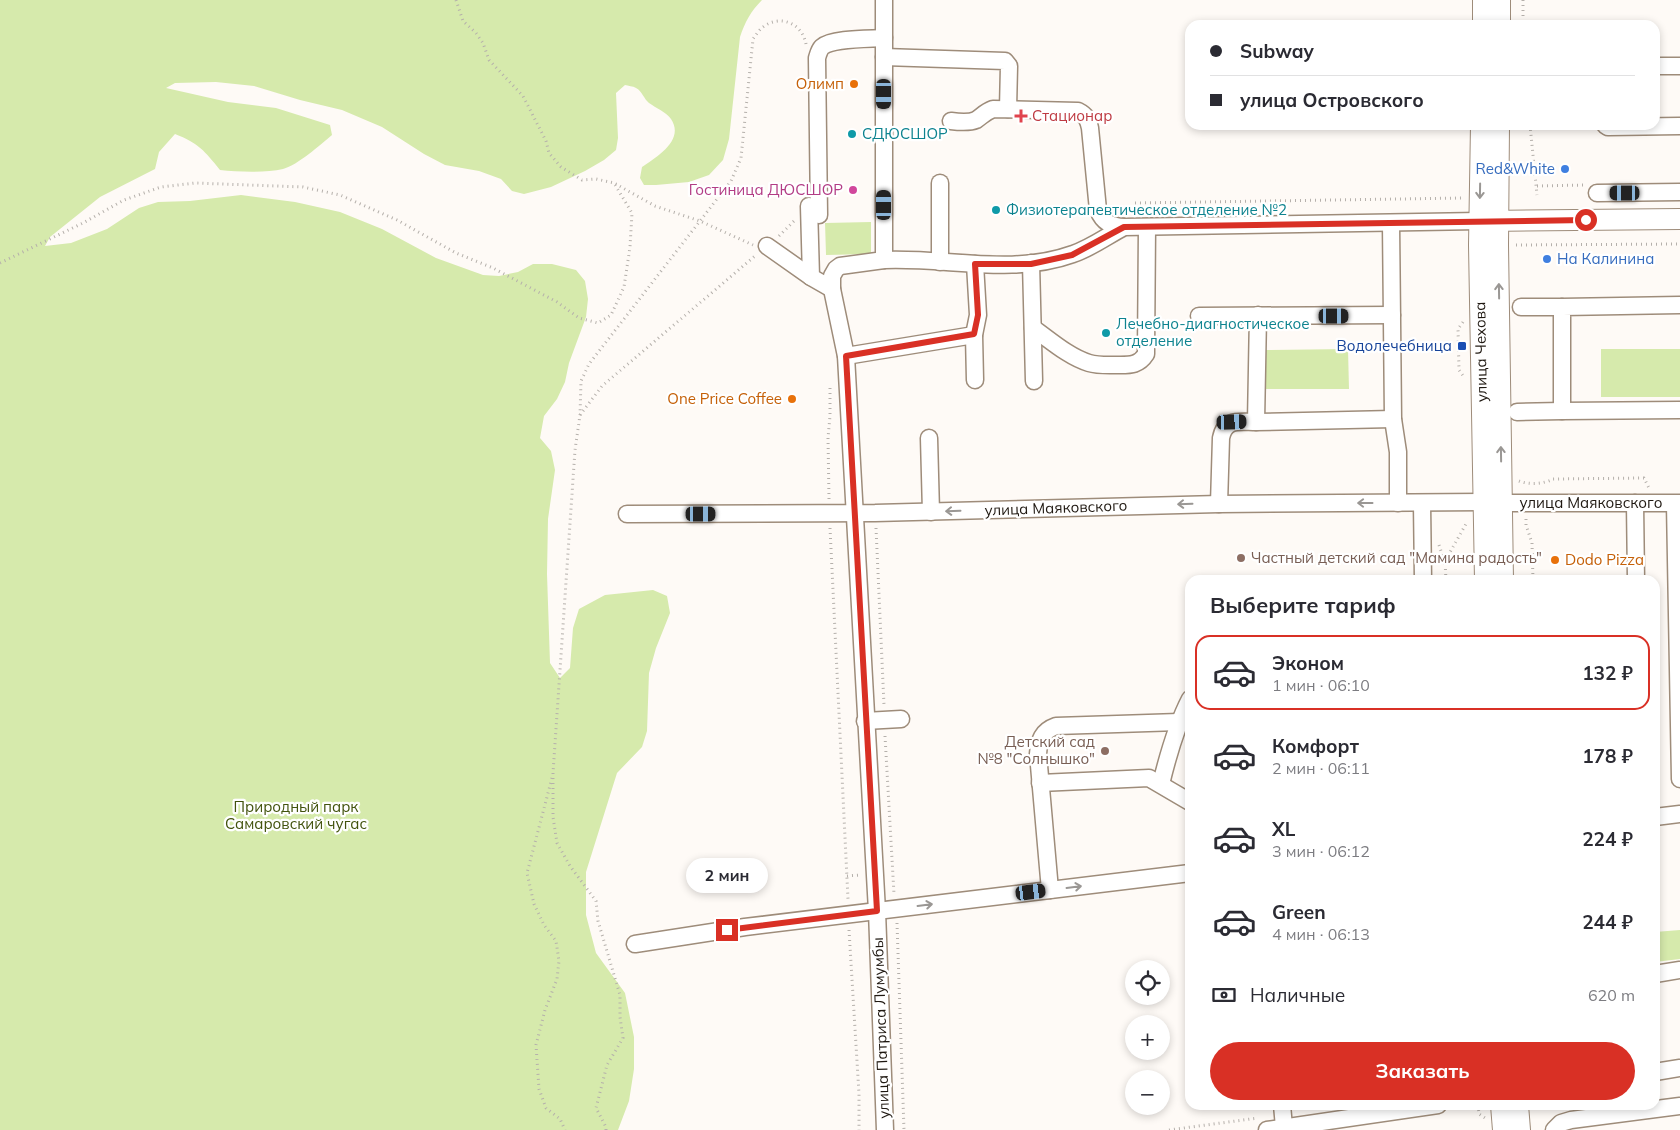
<!DOCTYPE html>
<html lang="ru">
<meta charset="utf-8">
<style>
:root{--surface:#fff;--page:#f2f2f3;--text:#2b2b33;--muted:#7c7c81;--line:#e1e1e2;--accent:#d93025}
body{margin:0;font-family:Mulish,sans-serif;background:var(--page);color:var(--text);height:100vh;display:flex;flex-direction:column;font-size:19px;white-space:nowrap}
*{box-sizing:border-box;margin:0}
p{font-size:16px;color:var(--muted)}
.icon{flex:none;width:28px;height:28px;fill:none;stroke:currentColor;stroke-width:2;stroke-linecap:round;stroke-linejoin:round}
.map{position:relative;flex:1;overflow:hidden}
.drawer{position:absolute;left:1185px;top:575px;width:475px;height:535px;display:flex;flex-direction:column;background:var(--surface);border-radius:15px;box-shadow:0 2px 8px #0003}
.drawer>*{flex:none}
.top-card{position:absolute;left:1185px;top:20px;width:475px;height:110px;border-radius:15px;box-shadow:0 2px 8px #0003;display:grid;align-content:center;height:110px;padding:0 25px;background:var(--surface)}
.tools{position:absolute;left:1125px;top:960px;display:grid;gap:10px}
.tools a{display:grid;place-items:center;width:45px;height:45px;border-radius:50%;background:var(--surface);box-shadow:0 2px 8px #0003;font-size:25px}
.end{position:absolute;width:22px;height:22px;margin:-11px;border:6px solid #d93025;background:#fff;box-shadow:0 0 0 2px #fff}
.from{border-radius:50%}
.bubble{position:absolute;height:35px;border-radius:18px;background:var(--surface);box-shadow:0 2px 8px #0003;font-size:16px;font-weight:700;line-height:35px;text-align:center}
.car{position:absolute;width:15px;height:30px;margin:-15px -8px;border-radius:6px;box-shadow:0 0 4px 1px #0007;background:linear-gradient(#222 24%,#8ab4d8 0 40%,#222 0 76%,#8ab4d8 0 86%,#222 0)}
.top-card b{display:flex;align-items:center;gap:18px;height:48px;font-size:19px}
.top-card b+b{border-top:1px solid var(--line)}
.top-card i{width:12px;height:12px;background:var(--text)}
ul{padding:0;list-style:none}
li{display:flex;align-items:center;gap:15px;height:75px;margin:0 10px 8px;padding:0 15px;border:2px solid transparent;border-radius:15px}
li div{flex:1}
li b{display:block;font-size:19px}
li em{font-style:normal;font-weight:700}
li.current{border-color:var(--accent)}
li>.icon{width:45px;height:45px;stroke-width:1.5}
h2{padding:0 25px;font-size:22px;line-height:60px}
.pay{display:flex;align-items:center;gap:12px;height:55px;padding:0 25px;font-size:19px}
.pay p{margin-inline-start:auto}
.cta{display:flex;gap:10px;margin-top:auto;padding:10px 25px}
.cta a{flex:1;height:58px;border-radius:30px;background:var(--accent);color:#fff;font-size:20px;font-weight:700;line-height:58px;text-align:center}
.map>svg:first-child{display:block}
</style>
<div class="map">
<svg width="1680" height="1130" viewBox="0 0 1680 1130">
<rect width="100%" height="100%" fill="#fefaf6"/>
<g fill="#d6eaac">
<path d="M0,0H762C751,11 745,22 740,37L729,139L723,160L709,175L689,182L656,185H644L640,178L642,167C657,157 685,140 671,119C666,112 656,108 649,103C644,99 642,91 636,88C633,86 628,86 625,85L616,93L618,138L616,150L604,160L585,171L551,187L524,194L512,191L501,179L479,171L445,165L424,154L382,127L342,110L300,100L254,86L216,82L175,83L166,88L228,102L276,108L330,125L332,135C320,145 298,165 283,169C266,173 238,172 220,170C205,151 198,143 175,134L159,152L155,169L100,197L50,237L45,246L71,243L107,229L139,208L158,202L190,201L241,195L295,202L340,212L382,229L436,258L483,275L499,276L518,272L533,264H552L576,270L585,281L588,299L586,317L569,363L565,382L557,399L544,416L540,438L551,451L555,470L548,519L547,574L550,663L560,678L570,668L573,628L579,609L605,595L653,590L667,596L670,613L656,648L649,673L647,731L642,747L617,773L586,872V915L596,953L625,993L634,1037V1069L629,1101L618,1130H0Z"/>
<path d="M871,222V254L826,255L825,223Z"/>
<path d="M1348,349L1349,389H1263V350Z"/>
<path d="M1680,349V397H1601V349Z"/>
<path d="M1680,930V959L1655,962V932Z"/>
</g>
<g fill="none" stroke-linecap="round" stroke-linejoin="round">
<defs>
<g id="minor">
<path d="M884,0V260L840,266L836,269L832,276V289L846,356L877,911L885,1130"/>
<path d="M884,57L1005,61L1009,66L1008,109"/>
<path d="M1655,66H1680"/>
<path d="M951,121C959,122 969,123 976,120C982,116 985,112 993,109L1078,111C1086,115 1088,119 1090,128L1098,210C1103,222 1110,226 1124,227"/>
<path d="M1605,125L1608,127L1680,126"/>
<path d="M940,183V262"/>
<path d="M1597,193L1680,192"/>
<path d="M809,206L811,277L832,289"/>
<path d="M819,215L817,58C818,55 819,50 822,47C832,38 870,39 884,38"/>
<path d="M1391,223L1393,419L1398,452V503"/>
<path d="M767,246L811,277"/>
<path d="M884,260C946,257 1012,276 1073,254C1091,248 1107,236 1124,227L1479,221"/>
<path d="M1031,263L1034,381"/>
<path d="M975,264L978,315L974,335L975,380"/>
<path d="M1680,305L1562,307V411L1680,410"/>
<path d="M1521,307H1562"/>
<path d="M1199,316L1392,315"/>
<path d="M1033,328C1050,340 1069,357 1089,363C1099,366 1109,365 1120,365C1131,365 1139,365 1146,354L1147,227"/>
<path d="M846,356L974,335"/>
<path d="M1517,412L1562,411"/>
<path d="M1256,422L1393,419"/>
<path d="M929,438L931,512"/>
<path d="M1422,503L1423,580"/>
<path d="M1502,503H1680"/>
<path d="M1635,503L1636,580"/>
<path d="M1219,504L1221,438C1225,418 1239,422 1256,422L1258,315"/>
<path d="M1675,504L1680,779"/>
<path d="M627,514L875,513L1219,504L1484,502"/>
<path d="M865,721L901,719"/>
<path d="M1040,783L1149,778L1190,802"/>
<path d="M1161,784C1168,755 1176,726 1190,699"/>
<path d="M1655,817L1680,814"/>
<path d="M1050,890L1038,754C1039,740 1042,731 1056,726L1179,722"/>
<path d="M635,944L745,927L1190,873"/>
<path d="M1655,974L1680,970"/>
<path d="M1655,1072L1680,1068"/>
<path d="M1282,1105L1284,1127"/>
<path d="M1267,1130L1438,1105"/>
<path d="M1554,1130L1561,1123L1571,1120L1680,1106"/>
</g>
<g id="major">
<path d="M1483,0V25"/>
<path d="M1500,0V25"/>
<path d="M1481,125L1479,245L1485,580"/>
<path d="M1499,125L1498,245L1503,580"/>
<path d="M1485,221L1680,219"/>
<path d="M1501,1105L1503,1130"/>
<path d="M1518,1105L1520,1130"/>
</g>
</defs>
<use href="#minor" stroke="#9e8c7a" stroke-width="19"/>
<use href="#major" stroke="#9e8c7a" stroke-width="22"/>
<g stroke="#b5b0ab" stroke-width="3" stroke-dasharray="1 4" stroke-linecap="butt">
<path d="M456,0L463,21L476,33L483,43L489,60L523,96L546,141L549,153L561,167L582,180L596,179L614,183"/>
<path d="M1523,0V25"/>
<path d="M1530,125L1537,195"/>
<path d="M1537,186L1584,185"/>
<path d="M1135,203L1464,198"/>
<path d="M779,236L794,221"/>
<path d="M1516,245L1680,244"/>
<path d="M0,263L83,223L124,200L161,187L195,183L303,187L340,195L397,220L456,253L493,268L557,302L579,318L598,323L611,315L624,287L630,247L632,213L614,183L655,206L700,221L753,245"/>
<path d="M1463,322L1458,329L1459,370L1464,377"/>
<path d="M580,415L602,386L755,256"/>
<path d="M1519,481C1529,485 1544,484 1553,479L1644,478L1649,488"/>
<path d="M829,499L828,438L830,416V388"/>
<path d="M1526,519V525L1532,543L1533,580"/>
<path d="M830,528L848,899"/>
<path d="M876,528L884,705"/>
<path d="M1439,545L1444,560"/>
<path d="M1446,580L1445,561L1466,524"/>
<path d="M885,736L894,894"/>
<path d="M552,778L527,873L534,904L544,925L556,941L559,961L557,979L545,1010L536,1045L539,1089L546,1108L560,1119L565,1130"/>
<path d="M847,876L860,875"/>
<path d="M897,923L904,1130"/>
<path d="M849,930L859,1094V1130"/>
<path d="M1478,1105L1479,1114L1485,1118"/>
<path d="M606,1130V1127L596,1108L607,1065L623,1038L620,1017V995L598,921L596,901L570,866L557,843L553,817V773L575,450L580,415L581,381L589,364L731,181L741,158L753,39C756,35 759,30 763,27C780,14 802,23 806,44"/>
<path d="M1169,1130L1258,1118"/>
</g>
<use href="#minor" stroke="#fff" stroke-width="16"/>
<use href="#major" stroke="#fff" stroke-width="20"/>
</g>
<defs><path id="oneway-shaft" d="M-6 0H5M1.5-3L5.5 0L1.5 3" fill="none" stroke-width="1.6" stroke-linecap="round" stroke-linejoin="round" transform="scale(1.25)"/></defs>
<g stroke="#9a9794">
<use href="#oneway-shaft" transform="translate(1480 191) rotate(91)"/>
<use href="#oneway-shaft" transform="translate(1499 291) rotate(-91)"/>
<use href="#oneway-shaft" transform="translate(1501 454) rotate(-91)"/>
<use href="#oneway-shaft" transform="translate(1365 503) rotate(180)"/>
<use href="#oneway-shaft" transform="translate(1185 504) rotate(178)"/>
<use href="#oneway-shaft" transform="translate(953 511) rotate(178)"/>
<use href="#oneway-shaft" transform="translate(1074 887) rotate(-7)"/>
<use href="#oneway-shaft" transform="translate(925 905) rotate(-7)"/>
</g>
<g fill="none" stroke-linecap="round" stroke-linejoin="round">
<path stroke="#d93025" stroke-width="6" d="M727,930L877,911L846,356L974,334L978,315L975,264H1031L1072,255L1124,227L1586,220"/>
</g>
<g fill="#e8710a" stroke="#fff" stroke-width="2">
<circle cx="854" cy="84" r="5"/>
<circle cx="792" cy="399" r="5"/>
<circle cx="1555" cy="560" r="5"/>
</g>
<path fill="#e0444e" stroke="#fff" stroke-width="2" d="M1018.5 108.5h5v5h5v5h-5v5h-5v-5h-5v-5h5z"/>
<g fill="#0f9aa8" stroke="#fff" stroke-width="2">
<circle cx="852" cy="134" r="5"/>
<circle cx="996" cy="210" r="5"/>
<circle cx="1106" cy="333" r="5"/>
</g>
<g fill="#3f7fe0" stroke="#fff" stroke-width="2">
<circle cx="1565" cy="169" r="5"/>
<circle cx="1547" cy="259" r="5"/>
</g>
<circle fill="#d1479c" stroke="#fff" stroke-width="2" cx="853" cy="190" r="5"/>
<rect fill="#1a4fb4" stroke="#fff" stroke-width="2" x="1457" y="341" width="10" height="10" rx="2.5"/>
<g fill="#8d6e63" stroke="#fff" stroke-width="2">
<circle cx="1241" cy="558" r="5"/>
<circle cx="1105" cy="751" r="5"/>
</g>
<g text-anchor="middle" stroke-width="4.5" stroke-linejoin="round" paint-order="stroke">
<g font-size="15" fill="#c56008" stroke="#fff" text-anchor="end">
<text x="844" y="89">Олимп</text>
<text x="782" y="404">One Price Coffee</text>
<text x="1565" y="565" text-anchor="start">Dodo Pizza</text>
</g>
<g font-size="15" fill="#be3a42" stroke="#fff" text-anchor="start">
<text x="1032" y="121">Стационар</text>
</g>
<g font-size="15" fill="#0d838f" stroke="#fff" text-anchor="start">
<text x="862" y="139">СДЮСШОР</text>
<text x="1006" y="215">Физиотерапевтическое отделение №2</text>
<text x="1116" y="329">Лечебно-диагностическое<tspan x="1116" dy="17">отделение</tspan></text>
</g>
<g font-size="15" fill="#366cbe" stroke="#fff" text-anchor="end">
<text x="1555" y="174">Red&amp;White</text>
<text x="1557" y="264" text-anchor="start">На Калинина</text>
</g>
<g font-size="15" fill="#b23c85" stroke="#fff" text-anchor="end">
<text x="843" y="195">Гостиница ДЮСШОР</text>
</g>
<g font-size="15" fill="#164399" stroke="#fff" text-anchor="end">
<text x="1452" y="351">Водолечебница</text>
</g>
<g font-size="15" fill="#1f1811" stroke="#fff">
<text transform="translate(1481 352) rotate(-91)" y="5">улица Чехова</text>
<text x="1591" y="508">улица Маяковского</text>
<text transform="translate(1056 508) rotate(-2)" y="5">улица Маяковского</text>
<text transform="translate(881 1028) rotate(-92)" y="5">улица Патриса Лумумбы</text>
</g>
<g font-size="15" fill="#785e54" stroke="#fff" text-anchor="start">
<text x="1251" y="563">Частный детский сад "Мамина радость"</text>
<text x="1095" y="747" text-anchor="end">Детский сад<tspan x="1095" dy="17">№8 "Солнышко"</tspan></text>
</g>
<g font-size="15" fill="#42530d" stroke="#fff">
<text x="296" y="812">Природный парк<tspan x="296" dy="17">Самаровский чугас</tspan></text>
</g>
</g>
</svg>
<div class="tools">
<a><svg class="icon" aria-label="locate" viewBox="0 0 24 24"><circle cx="12" cy="12" r="6"/><path d="M12 2v4M12 18v4M2 12h4M18 12h4"/></svg></a>
<a>+</a>
<a>−</a>
</div>
<i class="end from" style="left:1586px;top:220px"></i>
<i class="end" style="left:727px;top:930px"></i>
<div class="bubble" style="left:686px;top:858px;width:82px">2 мин</div>
<i class="car" style="left:884px;top:94px;rotate:180deg"></i>
<i class="car" style="left:1625px;top:193px;rotate:270deg"></i>
<i class="car" style="left:884px;top:205px;rotate:0deg"></i>
<i class="car" style="left:1334px;top:316px;rotate:90deg"></i>
<i class="car" style="left:1232px;top:422px;rotate:88deg"></i>
<i class="car" style="left:701px;top:514px;rotate:90deg"></i>
<i class="car" style="left:1031px;top:892px;rotate:83deg"></i>
<div class="top-card">
<b><i class="from"></i>Subway</b>
<b><i></i>улица Островского</b>
</div>
<section class="drawer">
<h2>Выберите тариф</h2>
<ul>
<li class="current"><svg class="icon" aria-label="car" viewBox="0 0 24 24"><path d="M5 17H2v-5l4-1 3-4h7l3 4 3 1v5h-3M9 17h6M6 11h13"/><circle cx="7" cy="17" r="2"/><circle cx="17" cy="17" r="2"/></svg><div><b>Эконом</b><p>1 мин · 06:10</p></div><em>132 ₽</em></li>
<li><svg class="icon" aria-label="car" viewBox="0 0 24 24"><path d="M5 17H2v-5l4-1 3-4h7l3 4 3 1v5h-3M9 17h6M6 11h13"/><circle cx="7" cy="17" r="2"/><circle cx="17" cy="17" r="2"/></svg><div><b>Комфорт</b><p>2 мин · 06:11</p></div><em>178 ₽</em></li>
<li><svg class="icon" aria-label="car" viewBox="0 0 24 24"><path d="M5 17H2v-5l4-1 3-4h7l3 4 3 1v5h-3M9 17h6M6 11h13"/><circle cx="7" cy="17" r="2"/><circle cx="17" cy="17" r="2"/></svg><div><b>XL</b><p>3 мин · 06:12</p></div><em>224 ₽</em></li>
<li><svg class="icon" aria-label="car" viewBox="0 0 24 24"><path d="M5 17H2v-5l4-1 3-4h7l3 4 3 1v5h-3M9 17h6M6 11h13"/><circle cx="7" cy="17" r="2"/><circle cx="17" cy="17" r="2"/></svg><div><b>Green</b><p>4 мин · 06:13</p></div><em>244 ₽</em></li>
</ul>
<div class="pay"><svg class="icon" aria-label="cash" viewBox="0 0 24 24"><path d="M3 7h18v10H3z"/><circle cx="12" cy="12" r="2"/></svg>Наличные<p>620 m</p></div>
<div class="cta"><a>Заказать</a></div>
</section>
</div>
